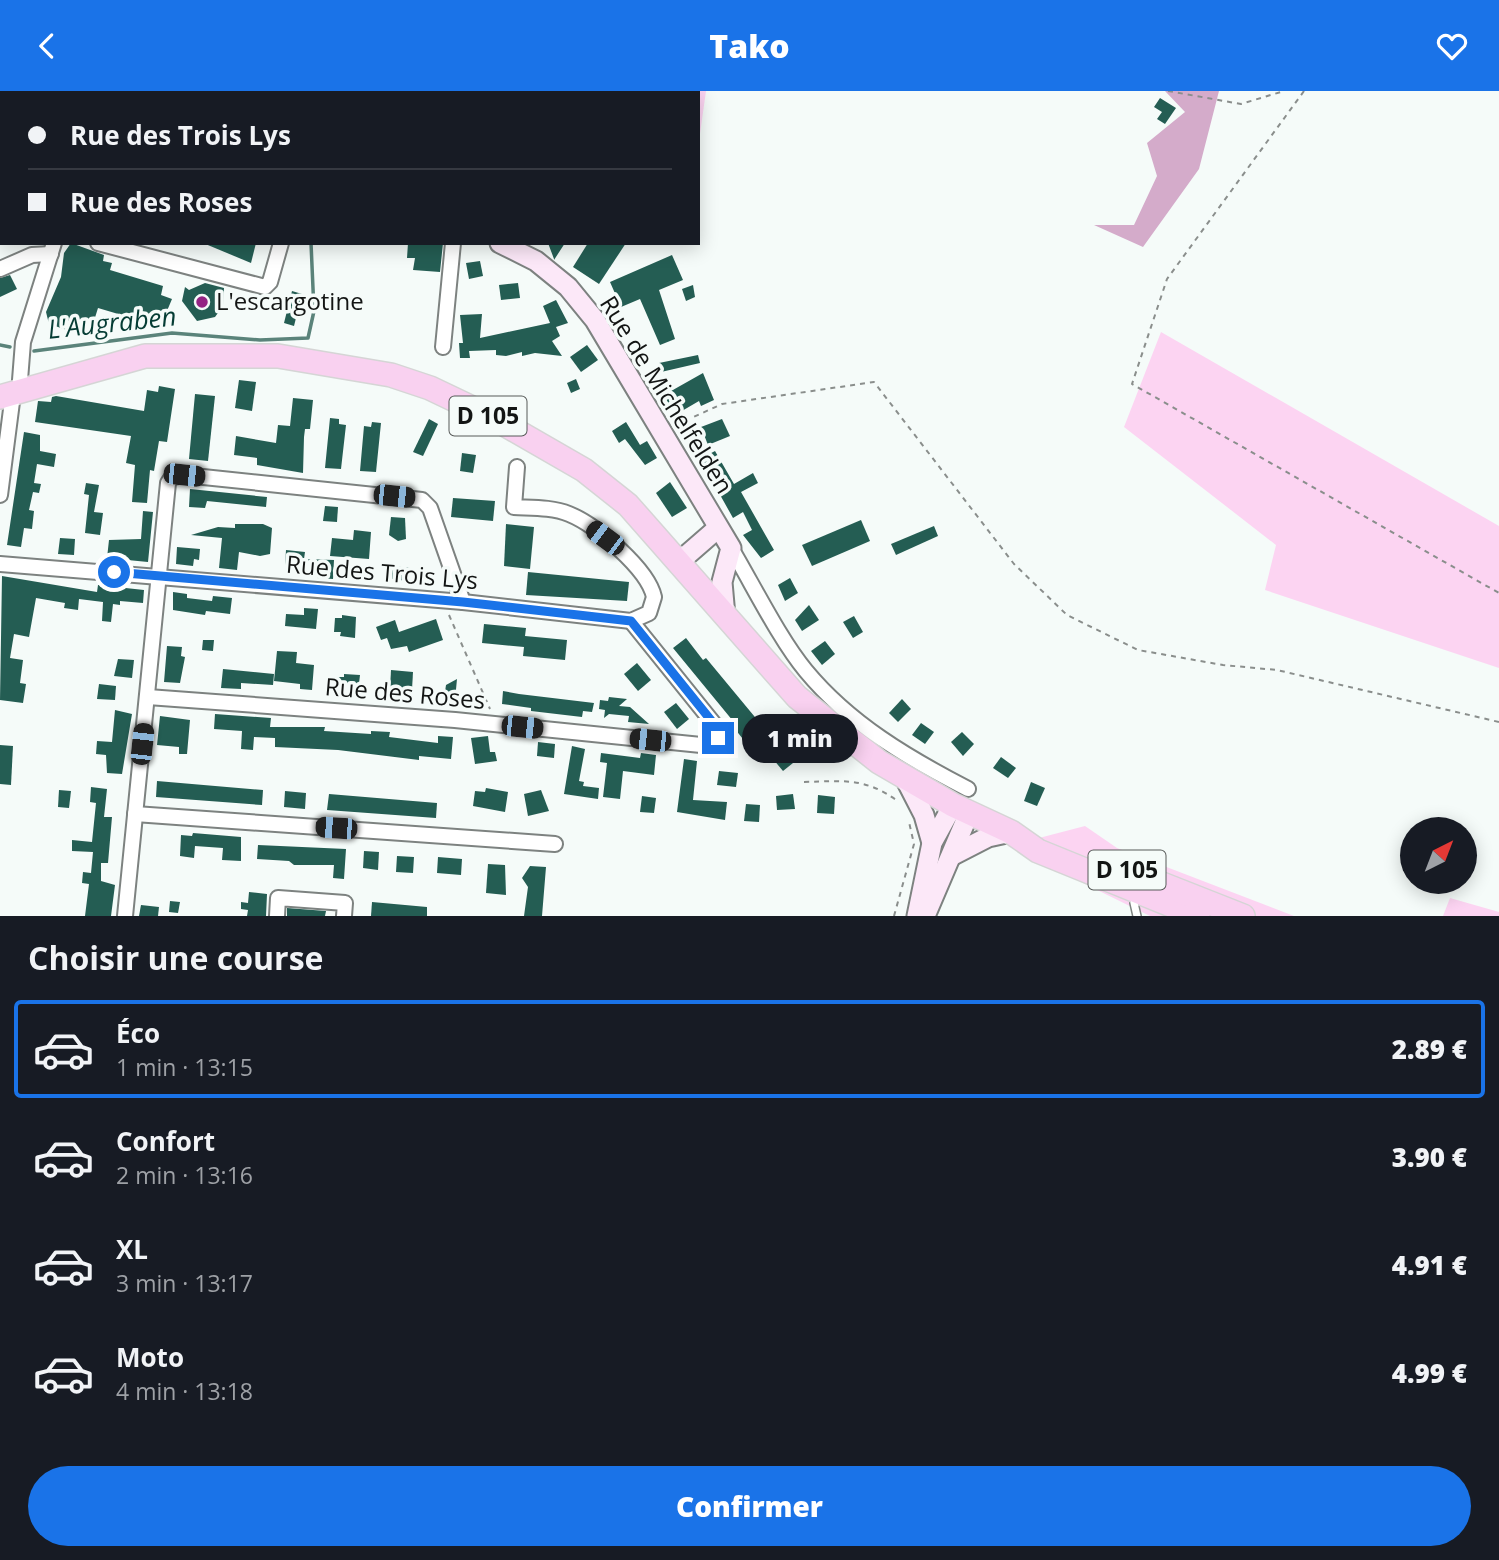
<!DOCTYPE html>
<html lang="fr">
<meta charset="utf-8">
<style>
:root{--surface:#171b24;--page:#242831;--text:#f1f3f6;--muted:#9ea1a6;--line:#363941;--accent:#1a73e8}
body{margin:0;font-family:"Open Sans",sans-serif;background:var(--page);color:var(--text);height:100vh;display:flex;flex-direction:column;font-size:26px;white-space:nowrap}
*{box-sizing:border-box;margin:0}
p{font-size:23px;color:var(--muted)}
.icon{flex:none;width:38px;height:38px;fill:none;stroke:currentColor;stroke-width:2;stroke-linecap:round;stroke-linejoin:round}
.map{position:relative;height:825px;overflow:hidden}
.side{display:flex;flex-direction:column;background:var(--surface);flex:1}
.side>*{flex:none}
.guide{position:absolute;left:0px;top:0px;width:700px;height:154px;box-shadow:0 4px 18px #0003;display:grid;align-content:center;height:154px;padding:0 28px;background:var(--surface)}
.needle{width:46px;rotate:42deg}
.fabs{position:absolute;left:1400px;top:726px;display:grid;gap:14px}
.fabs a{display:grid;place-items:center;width:77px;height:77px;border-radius:50%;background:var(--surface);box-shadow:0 4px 18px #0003;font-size:35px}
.end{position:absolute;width:32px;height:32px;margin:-16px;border:9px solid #1a73e8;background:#fff;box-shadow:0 0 0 4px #fff}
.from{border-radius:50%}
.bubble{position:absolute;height:49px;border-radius:24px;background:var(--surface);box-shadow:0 4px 18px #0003;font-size:23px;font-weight:800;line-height:49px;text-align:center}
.car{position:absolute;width:21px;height:42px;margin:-21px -10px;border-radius:9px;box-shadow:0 0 5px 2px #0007;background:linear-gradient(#222 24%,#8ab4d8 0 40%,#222 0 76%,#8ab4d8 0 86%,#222 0)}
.guide b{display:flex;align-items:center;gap:24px;height:66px;font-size:26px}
.guide b+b{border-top:2px solid var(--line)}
.guide i{width:18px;height:18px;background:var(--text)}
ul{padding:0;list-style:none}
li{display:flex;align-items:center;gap:21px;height:98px;margin:0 14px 10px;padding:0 14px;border:4px solid transparent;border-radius:7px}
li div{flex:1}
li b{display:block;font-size:26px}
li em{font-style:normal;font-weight:800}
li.selected{border-color:var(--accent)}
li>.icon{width:63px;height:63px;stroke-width:1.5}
h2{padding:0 28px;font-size:32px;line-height:84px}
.action{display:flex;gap:14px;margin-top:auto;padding:14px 28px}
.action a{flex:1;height:80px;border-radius:42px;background:var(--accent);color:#fff;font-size:28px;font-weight:800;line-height:80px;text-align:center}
header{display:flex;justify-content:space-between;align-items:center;height:91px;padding:0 28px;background:var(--accent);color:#fff;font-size:32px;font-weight:800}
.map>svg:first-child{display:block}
</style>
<header><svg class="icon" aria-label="back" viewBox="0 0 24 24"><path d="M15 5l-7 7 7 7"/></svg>Tako<svg class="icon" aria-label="heart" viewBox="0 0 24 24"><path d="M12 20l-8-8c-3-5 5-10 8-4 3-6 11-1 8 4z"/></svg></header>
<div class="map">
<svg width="1499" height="825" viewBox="0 0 1499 825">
<rect width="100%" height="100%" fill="#f5fbf9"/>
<g fill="#fcd4f2">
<path d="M641,0H706L698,57V2Z"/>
<path d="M1161,241L1499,435V577L1265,499L1276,454L1124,336Z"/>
<path d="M1085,735L1117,757L1294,825H1150L1008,755Z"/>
<path d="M1450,807L1499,821V825H1443Z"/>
</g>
<path fill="#d4abca" d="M1165,0H1219L1199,78L1143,156L1094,134H1134L1157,85L1147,52L1185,21Z"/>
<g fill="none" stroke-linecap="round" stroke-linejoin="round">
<g stroke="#5a837a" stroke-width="3.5">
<path d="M313,2V0"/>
<path d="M0,254L10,256"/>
<path d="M34,260L172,242L260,249L308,247L314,220L311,152"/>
</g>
</g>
<g fill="#245d53">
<path d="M1160,7L1176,17L1165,33L1157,28L1162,21L1154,16Z"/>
<path d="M71,152L104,164L103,170L112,172L110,179L163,195L161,204L172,208L164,227L155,224L152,233L98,217L93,233L83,230L79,243L49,233L46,221L61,186L64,162Z"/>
<path d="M203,152H256L251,172Z"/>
<path d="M408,152H443L440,181L413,179L415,167H407Z"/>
<path d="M548,152H565L554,169V168Z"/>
<path d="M588,152H626L599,193L573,176Z"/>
<path d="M672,164L683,189L659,199L675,248L660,254L640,208L621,216L610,191Z"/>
<path d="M480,170L483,185L469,188L466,172Z"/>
<path d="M10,184L17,198L0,206V187Z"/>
<path d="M205,192L224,197L223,215L215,226L197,230L182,210L185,196L189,199Z"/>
<path d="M518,192L520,207L501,209L499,194Z"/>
<path d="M693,194L695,206L686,210L682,198Z"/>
<path d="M292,200L302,203L294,235L284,232Z"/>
<path d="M556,209L568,232L556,236L560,245L552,250L562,265L535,262L522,265V261L506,265L496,264V259L469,260L470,267H460L459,252H463L460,224L482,223L480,247L550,232L543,215Z"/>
<path d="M587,254L598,269L581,281L570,266Z"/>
<path d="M698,264L700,272L661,281L659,272Z"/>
<path d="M703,282L714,309L701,315L699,310L675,324L664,304Z"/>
<path d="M576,288L580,298L571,302L567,292Z"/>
<path d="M239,289L256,291L252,320L235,317Z"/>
<path d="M159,295L175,298L167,351L159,350L154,380L150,379L147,412L132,411L135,374L126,372L131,345L35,331L38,310L51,311L52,306L56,305L144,320L147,299L158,301Z"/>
<path d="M195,303L215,305L208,370L189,368Z"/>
<path d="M293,307L313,309L310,338H305L304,346L303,382L257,374V367L234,364L236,345L276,352L278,334L290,335Z"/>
<path d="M330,327L339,328V333L346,334L341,378L325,377Z"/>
<path d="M429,328L438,333L423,365L413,361Z"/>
<path d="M722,328L730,345L708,354L701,336Z"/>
<path d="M372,331L381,332L376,381L360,380L364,335L371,336Z"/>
<path d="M626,331L640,354L647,350L657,367L645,374L625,348L619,352L612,340Z"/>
<path d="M24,341L40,344V360L56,363L54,376L37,373L34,392L41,393L39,402L33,401L29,419L34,420L32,438L24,437L21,456L7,454Z"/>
<path d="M715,360L734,393L753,382L758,392L741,401L774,459L761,467L743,444L752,439L743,421L733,427L700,368Z"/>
<path d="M462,362L476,364L473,382L460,380Z"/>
<path d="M670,391L687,417L672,426L656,402Z"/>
<path d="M86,392L99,394L94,421L103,422L100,444L85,442L89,404L84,403Z"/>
<path d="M190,398L267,406L266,416L207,410L205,417L189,416Z"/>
<path d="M453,407L495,410L493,430L451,426Z"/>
<path d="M325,415L338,416L337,431L323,430Z"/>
<path d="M143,420L153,421L148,471L107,467L109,449L141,448Z"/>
<path d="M391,426L405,427L406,448L398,450L389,444Z"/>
<path d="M861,429L870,450L812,475L802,454Z"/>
<path d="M235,433H263L272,437L270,463L260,465L239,461L237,479L219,477L222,447L191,444L218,436L235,437Z"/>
<path d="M506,433L534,436L530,478L504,475Z"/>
<path d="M934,435L938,445L896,464L891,453Z"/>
<path d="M354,439L371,441L369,468L330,465L332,447L353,449Z"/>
<path d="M60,447L75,448L74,464L58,463Z"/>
<path d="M177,456L200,458L199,469L194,468L193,475L176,473Z"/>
<path d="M286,459L305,461L304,468L334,469L333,488L317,487L318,479L285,476Z"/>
<path d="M393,475L410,477L408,490L392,488Z"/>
<path d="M528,481L629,491L627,510L526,504Z"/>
<path d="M2,485L97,501L98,494L144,499L143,512L120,510V514L113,513L111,531L102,530L103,511L79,508L78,519L64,517L65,512L36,507L29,546L14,543L10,567L23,569L20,592L26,593L23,612L0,609Z"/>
<path d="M790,487L798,502L785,510L778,494Z"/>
<path d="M173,501L187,503V507L212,510L213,505L232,507L230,523L206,520L205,524L173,519Z"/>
<path d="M809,514L819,529L802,540L795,529Z"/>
<path d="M304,517L318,518L316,538L285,535L286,523L304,524Z"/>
<path d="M342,524L356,526L355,547L340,545L341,541H334L335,527H342Z"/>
<path d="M854,525L863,541L853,547L843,531Z"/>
<path d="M436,528L443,549L409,561L407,555L391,558L387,547L381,549L376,536L395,529L399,541Z"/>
<path d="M484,533L526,537L525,545L567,549L565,569L523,565L524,556L482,552Z"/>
<path d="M686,547L703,569L706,567L793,672L783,680L773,668L772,661H767L762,655L754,662L731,633L733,630L673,557Z"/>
<path d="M203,549H214L213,560L202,559Z"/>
<path d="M825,550L835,563L822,574L811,560Z"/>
<path d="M167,555L182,556L181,565L185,566L180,592L164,591Z"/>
<path d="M277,560L297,561L296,572L314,574L312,599L300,598V593L274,590Z"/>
<path d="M118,568L134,569L132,587L114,585Z"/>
<path d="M637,572L651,589L638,600L624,583Z"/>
<path d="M223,578L274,583L273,594L241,592V598L221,597Z"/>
<path d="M391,579L413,581L412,599L390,598Z"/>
<path d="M344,583L360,584L358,601L336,599L337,586H344Z"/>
<path d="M457,588L455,609L444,608L446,594Z"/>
<path d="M99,593L116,595L115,609L97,608Z"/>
<path d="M503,600L519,603L594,612L592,621L583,620L582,626L531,620V617L502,613Z"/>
<path d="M609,606L627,608L619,615L630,616L649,633L628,631L629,625L609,623L604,627L605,619L599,618L600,609L608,610Z"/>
<path d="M902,608L911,618L898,631L889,622Z"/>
<path d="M676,612L689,628L677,638L664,621Z"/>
<path d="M115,619L132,623L122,683L107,682L106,664L96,663L97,650L112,651Z"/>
<path d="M215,623L271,627L270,636H325L324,640L371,643V640L390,641L389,646L438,652V645L453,646L451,668L419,665V669L338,659L275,656V647L254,646L253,659L241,658L242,640L214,638Z"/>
<path d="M160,625L190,629L187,663H179V656L157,654Z"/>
<path d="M921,632L934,641L925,653L912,644Z"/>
<path d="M962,641L974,653L963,665L951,651Z"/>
<path d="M488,645L490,661H495L497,670L475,673L471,647Z"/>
<path d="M538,651L555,653L554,667L537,665Z"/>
<path d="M0,654L13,655L11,694L0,693Z"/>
<path d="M572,655L585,658L579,690L584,691L583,695L599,697L598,708L564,703Z"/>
<path d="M601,662L640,667L641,662L656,664L654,684L623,680L620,708L603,706L607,672L600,671Z"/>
<path d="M1001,666L1016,677L1008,687L993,677Z"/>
<path d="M684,668L697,670L693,709L727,711L725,729L677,721Z"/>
<path d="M719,680L738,682L736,696L717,694Z"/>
<path d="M157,690L263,699L262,714L156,706Z"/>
<path d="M1031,691L1045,697L1037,715L1024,710Z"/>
<path d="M91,696L107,698L104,726H112L108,772H101V790L115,794L111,825H85L89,793L82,792L83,781L91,782L93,761L72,760V749L92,751L96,712L90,711Z"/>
<path d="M486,697L508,701L505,721L473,715L475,700L485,701Z"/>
<path d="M59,699L71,700L69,717L58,716Z"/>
<path d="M541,699L549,720L528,725L524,703Z"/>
<path d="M285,700L306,702L305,718L284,716Z"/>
<path d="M329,703L437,712L436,727L327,719Z"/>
<path d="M793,703L795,718L777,719L776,705Z"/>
<path d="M818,704L835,706L834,723L817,722Z"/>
<path d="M642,705L656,707L654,722L640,721Z"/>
<path d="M746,713L760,714L759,731L744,730Z"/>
<path d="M193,742L241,746V770L222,769L223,757L195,755L194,767L180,765L181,744L192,745Z"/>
<path d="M258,754L346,758L344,788L333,787L334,774H294L289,770L257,768Z"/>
<path d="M364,760L379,761L378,779L363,777Z"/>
<path d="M397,765L414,766L413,782L396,781Z"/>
<path d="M438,766L462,768L461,784L437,782Z"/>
<path d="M488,773L505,774L506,804L486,802Z"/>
<path d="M530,775L546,776L542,825H524L528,796L522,787Z"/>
<path d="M249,801L267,803L266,825H247L248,819L241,818V811L248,812Z"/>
<path d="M170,810L180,811L178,822L169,821Z"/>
<path d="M372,811L427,816V825H371Z"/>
<path d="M141,814L159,816L158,825H139Z"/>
<path d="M287,817L326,820L325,825H287Z"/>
</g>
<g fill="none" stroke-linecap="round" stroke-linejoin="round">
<defs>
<path id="lane" d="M1137,825L1134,812L1137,805"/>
<g id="street">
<path d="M94,0L95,2"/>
<path d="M80,2L82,0"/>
<path d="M341,2L343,0"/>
<path d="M0,57L2,56"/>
<path d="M98,152L265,196L270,191L281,152"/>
<path d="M0,178L32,164L51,163"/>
<path d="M443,256L453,152"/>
<path d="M20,289L23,251L54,152"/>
<path d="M0,404L13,303"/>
<path d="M731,457C753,494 780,549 806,580C850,633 908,667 968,698"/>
<path d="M0,473L463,511L631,530L649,522L654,506C648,478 596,434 569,423C552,416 531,417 514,416L517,376"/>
<path d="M148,606L455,629L701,654L715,652L718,647L714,633L631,530"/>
<path d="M135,723L555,753"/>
<path d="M125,825L168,392L172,386L184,384L422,409L430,417L463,511"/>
<path d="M277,825L278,807L345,812L344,825"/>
</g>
<g id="secondary">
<path d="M293,0L294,2"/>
<path d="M500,152L536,170L568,196L595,229L731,457L722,491L725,525"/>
<path d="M680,470L718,437"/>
<path d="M906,689L924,724L932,752"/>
<path d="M953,764L988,746L1011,741"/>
<path d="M917,825L932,752L953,714"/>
<path d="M925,825L969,722"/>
</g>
<g id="primary">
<path d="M0,306L145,265H278L391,284L430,297L497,329L584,379L628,414L797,606L879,671L953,714L1011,741L1038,760L1198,825"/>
<path d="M1129,780L1243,825"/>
</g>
</defs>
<use href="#lane" stroke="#7d8280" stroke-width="10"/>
<use href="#street" stroke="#7d8280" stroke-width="18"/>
<use href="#secondary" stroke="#7d8280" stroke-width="23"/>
<use href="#primary" stroke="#d5d5d5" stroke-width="26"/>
<g stroke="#8a8e8c" stroke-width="2" stroke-dasharray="5 5" stroke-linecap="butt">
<path d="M1168,0L1241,13L1284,0"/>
<path d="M1304,0L1167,188L1132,293L1499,502"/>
<path d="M676,334L722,313L874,291L1014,473L1067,524L1138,559L1223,574L1277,579L1499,631"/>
<path d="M449,524L490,618"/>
<path d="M804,691C844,690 865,686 899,711"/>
<path d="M894,825L914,753L909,731"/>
</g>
<use href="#lane" stroke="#fff" stroke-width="7"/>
<use href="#street" stroke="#fff" stroke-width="14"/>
<use href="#secondary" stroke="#fce8f8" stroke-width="19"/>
<use href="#primary" stroke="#f9d1f0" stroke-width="23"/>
</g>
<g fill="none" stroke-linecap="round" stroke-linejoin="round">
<path stroke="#1a73e8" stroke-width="9" d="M114,481L463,511L631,530L714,633L718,647"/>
</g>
<circle fill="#942484" stroke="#f5fbf9" stroke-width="2.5" cx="202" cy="211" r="7"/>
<g text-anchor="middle" stroke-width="7" stroke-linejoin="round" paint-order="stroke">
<g fill="#f5fbf9" stroke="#575a59" stroke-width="2">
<rect x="449.5" y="305.5" width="77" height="39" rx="5"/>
<rect x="1088.5" y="759.5" width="77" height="39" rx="5"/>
</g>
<g font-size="23" font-weight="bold" fill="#131514">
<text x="488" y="333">D 105</text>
<text x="1127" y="787">D 105</text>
</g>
<g font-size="24" fill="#131514" stroke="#f5fbf9" text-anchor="start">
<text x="216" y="219">L'escargotine</text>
</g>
<g font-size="24" fill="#131514" stroke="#f5fbf9">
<text transform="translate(666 304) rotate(58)" y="8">Rue de Michelfelden</text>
<text transform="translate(382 482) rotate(5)" y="8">Rue des Trois Lys</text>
<text transform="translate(405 603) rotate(5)" y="8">Rue des Roses</text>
</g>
<g font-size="26" font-style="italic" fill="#053c34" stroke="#f5fbf9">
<text transform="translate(112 232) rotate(-6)" y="9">L'Augraben</text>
</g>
</g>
</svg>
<div class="fabs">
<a><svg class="needle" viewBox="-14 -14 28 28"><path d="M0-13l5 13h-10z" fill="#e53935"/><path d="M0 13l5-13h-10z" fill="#9ea1a6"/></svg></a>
</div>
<i class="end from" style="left:114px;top:481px"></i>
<i class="end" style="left:718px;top:647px"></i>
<div class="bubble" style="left:742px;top:623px;width:116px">1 min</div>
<i class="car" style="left:184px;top:384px;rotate:96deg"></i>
<i class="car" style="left:394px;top:405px;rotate:96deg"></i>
<i class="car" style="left:605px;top:447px;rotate:307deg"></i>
<i class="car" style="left:522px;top:636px;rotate:96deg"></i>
<i class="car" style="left:650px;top:649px;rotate:276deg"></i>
<i class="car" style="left:142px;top:653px;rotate:6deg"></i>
<i class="car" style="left:336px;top:737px;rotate:274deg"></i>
<div class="guide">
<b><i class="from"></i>Rue des Trois Lys</b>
<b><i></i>Rue des Roses</b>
</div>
</div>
<section class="side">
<h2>Choisir une course</h2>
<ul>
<li class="selected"><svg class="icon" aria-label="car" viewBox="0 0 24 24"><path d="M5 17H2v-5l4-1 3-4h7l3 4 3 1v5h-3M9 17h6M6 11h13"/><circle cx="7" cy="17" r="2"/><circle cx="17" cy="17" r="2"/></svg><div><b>Éco</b><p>1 min · 13:15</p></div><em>2.89 €</em></li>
<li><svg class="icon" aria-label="car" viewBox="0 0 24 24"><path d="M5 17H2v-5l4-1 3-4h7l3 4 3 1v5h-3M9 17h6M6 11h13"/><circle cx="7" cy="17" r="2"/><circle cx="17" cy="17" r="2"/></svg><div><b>Confort</b><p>2 min · 13:16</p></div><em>3.90 €</em></li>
<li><svg class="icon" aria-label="car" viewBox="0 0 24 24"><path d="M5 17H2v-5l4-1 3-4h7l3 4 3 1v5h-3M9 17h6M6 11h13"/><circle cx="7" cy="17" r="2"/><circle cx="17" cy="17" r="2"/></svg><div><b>XL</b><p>3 min · 13:17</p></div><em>4.91 €</em></li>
<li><svg class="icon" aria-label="car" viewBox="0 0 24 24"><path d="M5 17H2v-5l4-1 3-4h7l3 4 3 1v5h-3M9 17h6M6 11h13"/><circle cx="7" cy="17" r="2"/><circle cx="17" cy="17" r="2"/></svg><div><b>Moto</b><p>4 min · 13:18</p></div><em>4.99 €</em></li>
</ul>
<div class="action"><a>Confirmer</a></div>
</section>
